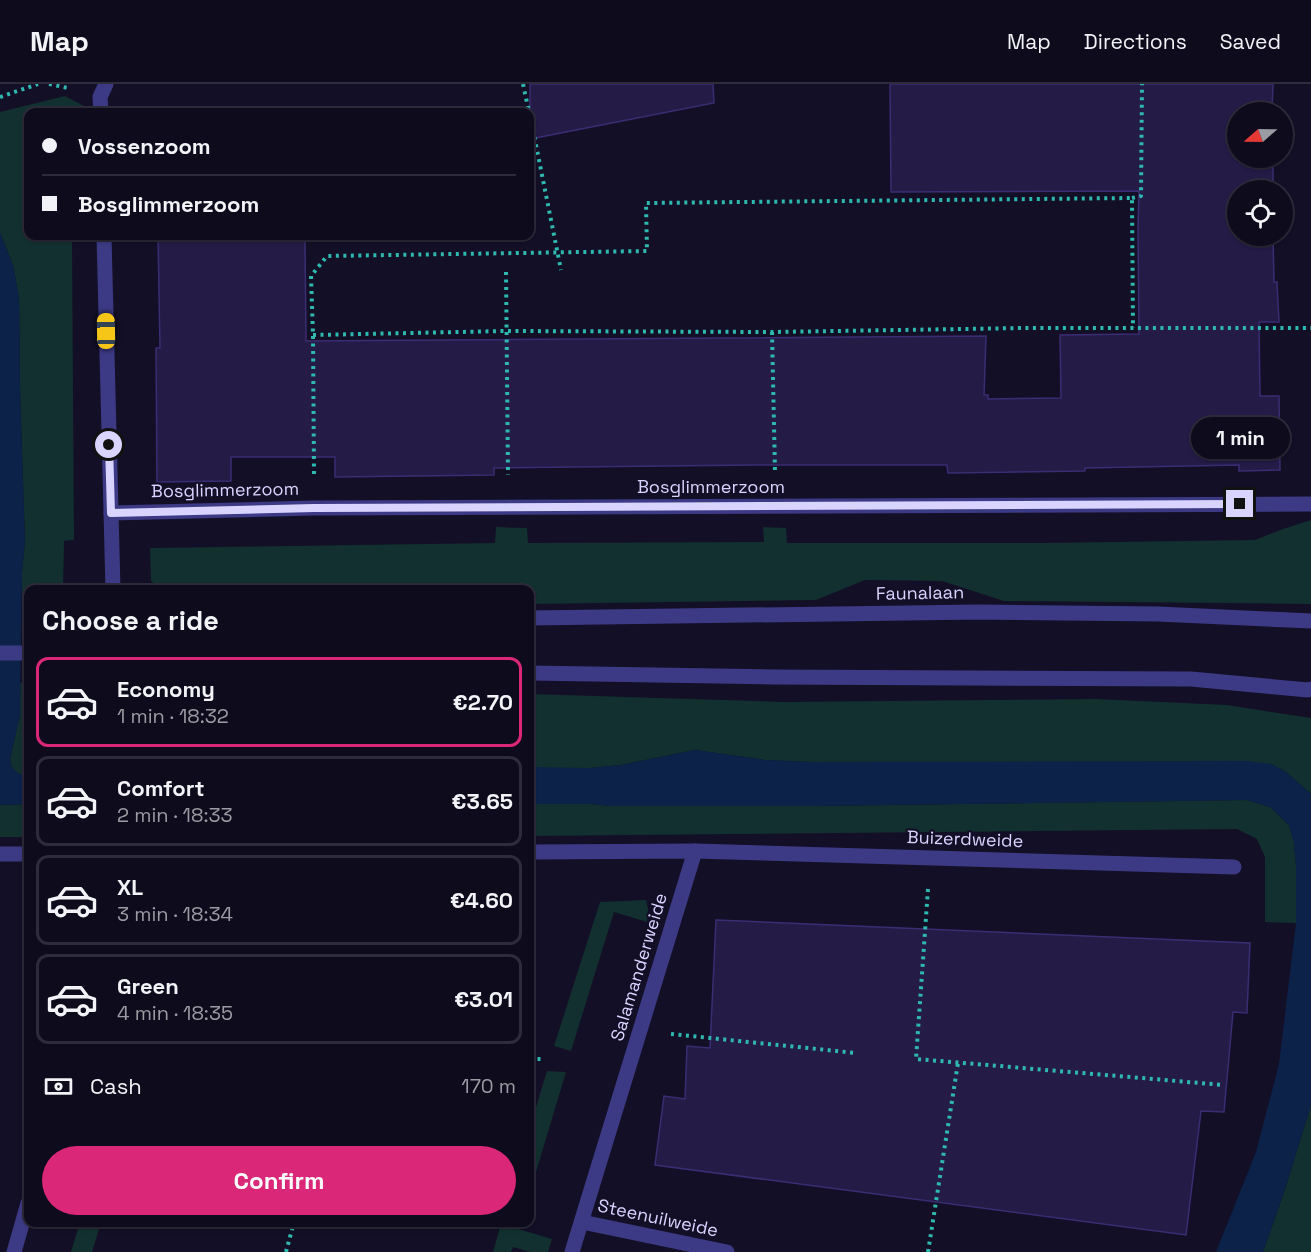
<!DOCTYPE html>
<meta charset="utf-8">
<style>
:root{--surface:#0e0b1c;--page:#171425;--text:#f1f3f6;--muted:#9b9ba3;--line:#2e2b3b;--accent:#db2777}
body{margin:0;font-family:"Space Grotesk",sans-serif;background:var(--page);color:var(--text);height:100vh;display:flex;flex-direction:column;font-size:22px;white-space:nowrap}
*{box-sizing:border-box;margin:0}
p{font-size:20px;color:var(--muted)}
.icon{flex:none;width:33px;height:33px;fill:none;stroke:currentColor;stroke-width:2;stroke-linecap:round;stroke-linejoin:round}
.map{position:relative;flex:1;overflow:hidden}
.sheet{position:absolute;left:24px;top:501px;width:510px;height:642px;display:flex;flex-direction:column;background:var(--surface);border-radius:12px;box-shadow:0 2px 4px #0004,0 0 0 2px var(--line)}
.sheet>*{flex:none}
.top-card{position:absolute;left:24px;top:24px;width:510px;height:132px;border-radius:12px;box-shadow:0 2px 4px #0004,0 0 0 2px var(--line);display:grid;align-content:center;height:132px;padding:0 18px;background:var(--surface)}
.needle{width:39px;rotate:250deg}
.controls{position:absolute;left:1227px;top:18px;display:grid;gap:12px}
.controls a{display:grid;place-items:center;width:66px;height:66px;border-radius:50%;background:var(--surface);box-shadow:0 2px 4px #0004,0 0 0 2px var(--line);font-size:30px}
.end{position:absolute;width:27px;height:27px;margin:-14px;border:8px solid #d9d4ff;background:#111;box-shadow:0 0 0 3px #111}
.from{border-radius:50%}
.bubble{position:absolute;height:42px;border-radius:21px;background:var(--surface);box-shadow:0 2px 4px #0004,0 0 0 2px var(--line);font-size:20px;font-weight:800;line-height:42px;text-align:center}
.car{position:absolute;width:18px;height:36px;margin:-18px -9px;border-radius:8px;box-shadow:0 0 4px 2px #0007;background:linear-gradient(#f5c518 24%,#345 0 40%,#f5c518 0 76%,#345 0 86%,#f5c518 0)}
.top-card b{display:flex;align-items:center;gap:21px;height:57px;font-size:22px}
.top-card b+b{border-top:2px solid var(--line)}
.top-card i{width:15px;height:15px;background:var(--text)}
ul{padding:0;list-style:none}
li{display:flex;align-items:center;gap:18px;height:90px;margin:0 12px 9px;padding:0 6px;border:3px solid var(--line);border-radius:12px}
li div{flex:1}
li b{display:block;font-size:22px}
li em{font-style:normal;font-weight:800}
li.current{border-color:var(--accent)}
li>.icon{width:54px;height:54px;stroke-width:1.5}
h2{padding:0 18px;font-size:27px;line-height:72px}
.pay{display:flex;align-items:center;gap:15px;height:66px;padding:0 18px;font-size:22px}
.pay p{margin-inline-start:auto}
.cta{display:flex;gap:12px;margin-top:auto;padding:12px 18px}
.cta a{flex:1;height:69px;border-radius:36px;background:var(--accent);color:#fff;font-size:24px;font-weight:800;line-height:69px;text-align:center}
header{display:flex;align-items:center;gap:36px;box-sizing:border-box;height:84px;padding:0 30px;background:var(--surface);border-bottom:2px solid var(--line)}
header strong{font-size:28px}
nav{display:flex;gap:33px;margin-inline-start:auto;font-size:21px}
.map>svg:first-child{display:block}
</style>
<header>
<strong>Map</strong>
<nav><a>Map</a><a>Directions</a><a>Saved</a></nav>
</header>
<div class="map">
<svg width="1311" height="1168" viewBox="0 0 1311 1168">
<rect width="100%" height="100%" fill="#130f26"/>
<g fill="#12302f">
<path d="M65,12L84,22V28H28V152H72L74,456L64,457L63,505L28,506V538L22,539V488L25,458L20,306L19,214L13,181L0,149V28Z"/>
<path d="M1311,436V520L1004,517L942,497L865,496L816,516L530,520V506H162L151,497L150,464L495,459L496,443L527,444L528,459L764,458L763,443L786,444L787,459H1043L1255,456L1283,445Z"/>
<path d="M20,599H28V693L19,690L12,684L10,675L20,631Z"/>
<path d="M530,610L784,618L1096,615L1227,621L1311,634V710L1286,688L1271,680L810,678L765,676L695,666L621,681L590,684H533L530,683Z"/>
<path d="M1247,716L1270,723L1289,741L1294,758L1296,781V839L1265,838V773L1257,755L1237,745L530,752V720H591L610,722H815Z"/>
<path d="M28,720V753H0V721Z"/>
<path d="M646,816L648,825L647,838L614,828L571,967L554,962L600,818Z"/>
<path d="M547,987L566,988L530,1108V1043Z"/>
<path d="M1311,1021V1168H1263L1285,1105Z"/>
<path d="M80,1138L101,1139L92,1168H71Z"/>
<path d="M501,1140L552,1155L548,1168H530L513,1163L511,1168H493Z"/>
</g>
<g fill="#0c2248">
<path d="M0,149L13,181L19,214L20,306L25,458L22,488L20,631L10,675L12,684L19,690L28,693V720L0,721Z"/>
<path d="M695,666L765,676L810,678L1248,677L1271,680L1286,688L1311,710V1021L1285,1105L1263,1168H1216L1256,1068L1279,980L1296,839V781L1294,758L1289,741L1270,723L1247,716L815,722H610L591,720H530V683L590,684L621,681Z"/>
</g>
<g fill="#241b47" stroke="#3b2d73" stroke-width="1.5">
<path d="M530,0H713L714,19L530,55Z"/>
<path d="M890,0H1273L1272,28H1238V74H1273V106H1238V152H1273L1274,198H1277L1279,238H1259L1260,312H1279L1280,386L1239,387V381L1085,384V387L948,389L947,381H754L494,384V391L335,393V373H231V397L157,398L156,264H160L158,152H229V157H305L306,257L986,252L984,311H988V315L1061,314L1060,251L1139,250L1138,144L1139,107L891,108Z"/>
<path d="M716,836L1250,859L1247,929L1233,928L1224,1028L1201,1027L1186,1151L655,1081L664,1012L685,1015L687,962L710,964Z"/>
</g>
<g fill="none" stroke-linecap="round" stroke-linejoin="round">
<g stroke="#2fb8b0" stroke-width="4" stroke-dasharray="3 4.5" stroke-linecap="butt">
<path d="M49,0L68,4"/>
<path d="M523,0L529,28"/>
<path d="M0,13L38,0"/>
<path d="M530,31L561,186"/>
<path d="M1132,114L1141,112L1142,0"/>
<path d="M506,188L508,391"/>
<path d="M772,248L775,388"/>
<path d="M313,251L506,247L772,248L1025,244H1311"/>
<path d="M314,390L313,251L311,192L327,172L647,167L646,119L1132,114L1133,244"/>
<path d="M928,805L916,975L1224,1001"/>
<path d="M671,950L856,969"/>
<path d="M530,975H543"/>
<path d="M286,1168L294,1138"/>
<path d="M928,1168L958,979"/>
</g>
<g stroke="#3d3a85" stroke-width="15">
<path d="M101,28L100,13L106,0"/>
<path d="M104,152L113,506"/>
<path d="M111,429L314,424L1311,420"/>
<path d="M530,768L695,767L1234,783"/>
<path d="M0,770H28"/>
<path d="M582,1138L727,1168"/>
<path d="M14,1168L28,1119"/>
<path d="M572,1168L695,767"/>
</g>
<g stroke="#3d3a85" stroke-width="15">
<path d="M530,534L979,528L1158,530L1311,537"/>
<path d="M0,569H28"/>
<path d="M530,589L773,593L1191,595L1308,606L1311,605"/>
</g>
</g>
<g fill="none" stroke-linecap="round" stroke-linejoin="round">
<path stroke="#d9d4ff" stroke-width="8" d="M109,361L111,429L314,424L1240,420"/>
</g>
<g text-anchor="middle" stroke-width="4.5" stroke-linejoin="round" paint-order="stroke">
<g font-size="18" fill="#d9d4ff" stroke="#130f26">
<text x="711" y="409">Bosglimmerzoom</text>
<text transform="translate(225 406) rotate(-1)" y="6">Bosglimmerzoom</text>
<text transform="translate(920 509) rotate(-1)" y="6">Faunalaan</text>
<text transform="translate(965 755) rotate(2)" y="6">Buizerdweide</text>
<text transform="translate(639 883) rotate(-73)" y="6">Salamanderweide</text>
<text transform="translate(658 1134) rotate(12)" y="6">Steenuilweide</text>
</g>
</g>
</svg>
<div class="controls">
<a><svg class="needle" viewBox="-14 -14 28 28"><path d="M0-13l5 13h-10z" fill="#e53935"/><path d="M0 13l5-13h-10z" fill="#9b9ba3"/></svg></a>
<a><svg class="icon" aria-label="locate" viewBox="0 0 24 24"><circle cx="12" cy="12" r="6"/><path d="M12 2v4M12 18v4M2 12h4M18 12h4"/></svg></a>
</div>
<i class="end from" style="left:109px;top:361px"></i>
<i class="end" style="left:1240px;top:420px"></i>
<div class="bubble" style="left:1191px;top:333px;width:99px">1 min</div>
<i class="car" style="left:106px;top:247px;rotate:359deg"></i>
<div class="top-card">
<b><i class="from"></i>Vossenzoom</b>
<b><i></i>Bosglimmerzoom</b>
</div>
<section class="sheet">
<h2>Choose a ride</h2>
<ul>
<li class="current"><svg class="icon" aria-label="car" viewBox="0 0 24 24"><path d="M5 17H2v-5l4-1 3-4h7l3 4 3 1v5h-3M9 17h6M6 11h13"/><circle cx="7" cy="17" r="2"/><circle cx="17" cy="17" r="2"/></svg><div><b>Economy</b><p>1 min · 18:32</p></div><em>€2.70</em></li>
<li><svg class="icon" aria-label="car" viewBox="0 0 24 24"><path d="M5 17H2v-5l4-1 3-4h7l3 4 3 1v5h-3M9 17h6M6 11h13"/><circle cx="7" cy="17" r="2"/><circle cx="17" cy="17" r="2"/></svg><div><b>Comfort</b><p>2 min · 18:33</p></div><em>€3.65</em></li>
<li><svg class="icon" aria-label="car" viewBox="0 0 24 24"><path d="M5 17H2v-5l4-1 3-4h7l3 4 3 1v5h-3M9 17h6M6 11h13"/><circle cx="7" cy="17" r="2"/><circle cx="17" cy="17" r="2"/></svg><div><b>XL</b><p>3 min · 18:34</p></div><em>€4.60</em></li>
<li><svg class="icon" aria-label="car" viewBox="0 0 24 24"><path d="M5 17H2v-5l4-1 3-4h7l3 4 3 1v5h-3M9 17h6M6 11h13"/><circle cx="7" cy="17" r="2"/><circle cx="17" cy="17" r="2"/></svg><div><b>Green</b><p>4 min · 18:35</p></div><em>€3.01</em></li>
</ul>
<div class="pay"><svg class="icon" aria-label="cash" viewBox="0 0 24 24"><path d="M3 7h18v10H3z"/><circle cx="12" cy="12" r="2"/></svg>Cash<p>170 m</p></div>
<div class="cta"><a>Confirm</a></div>
</section>
</div>
